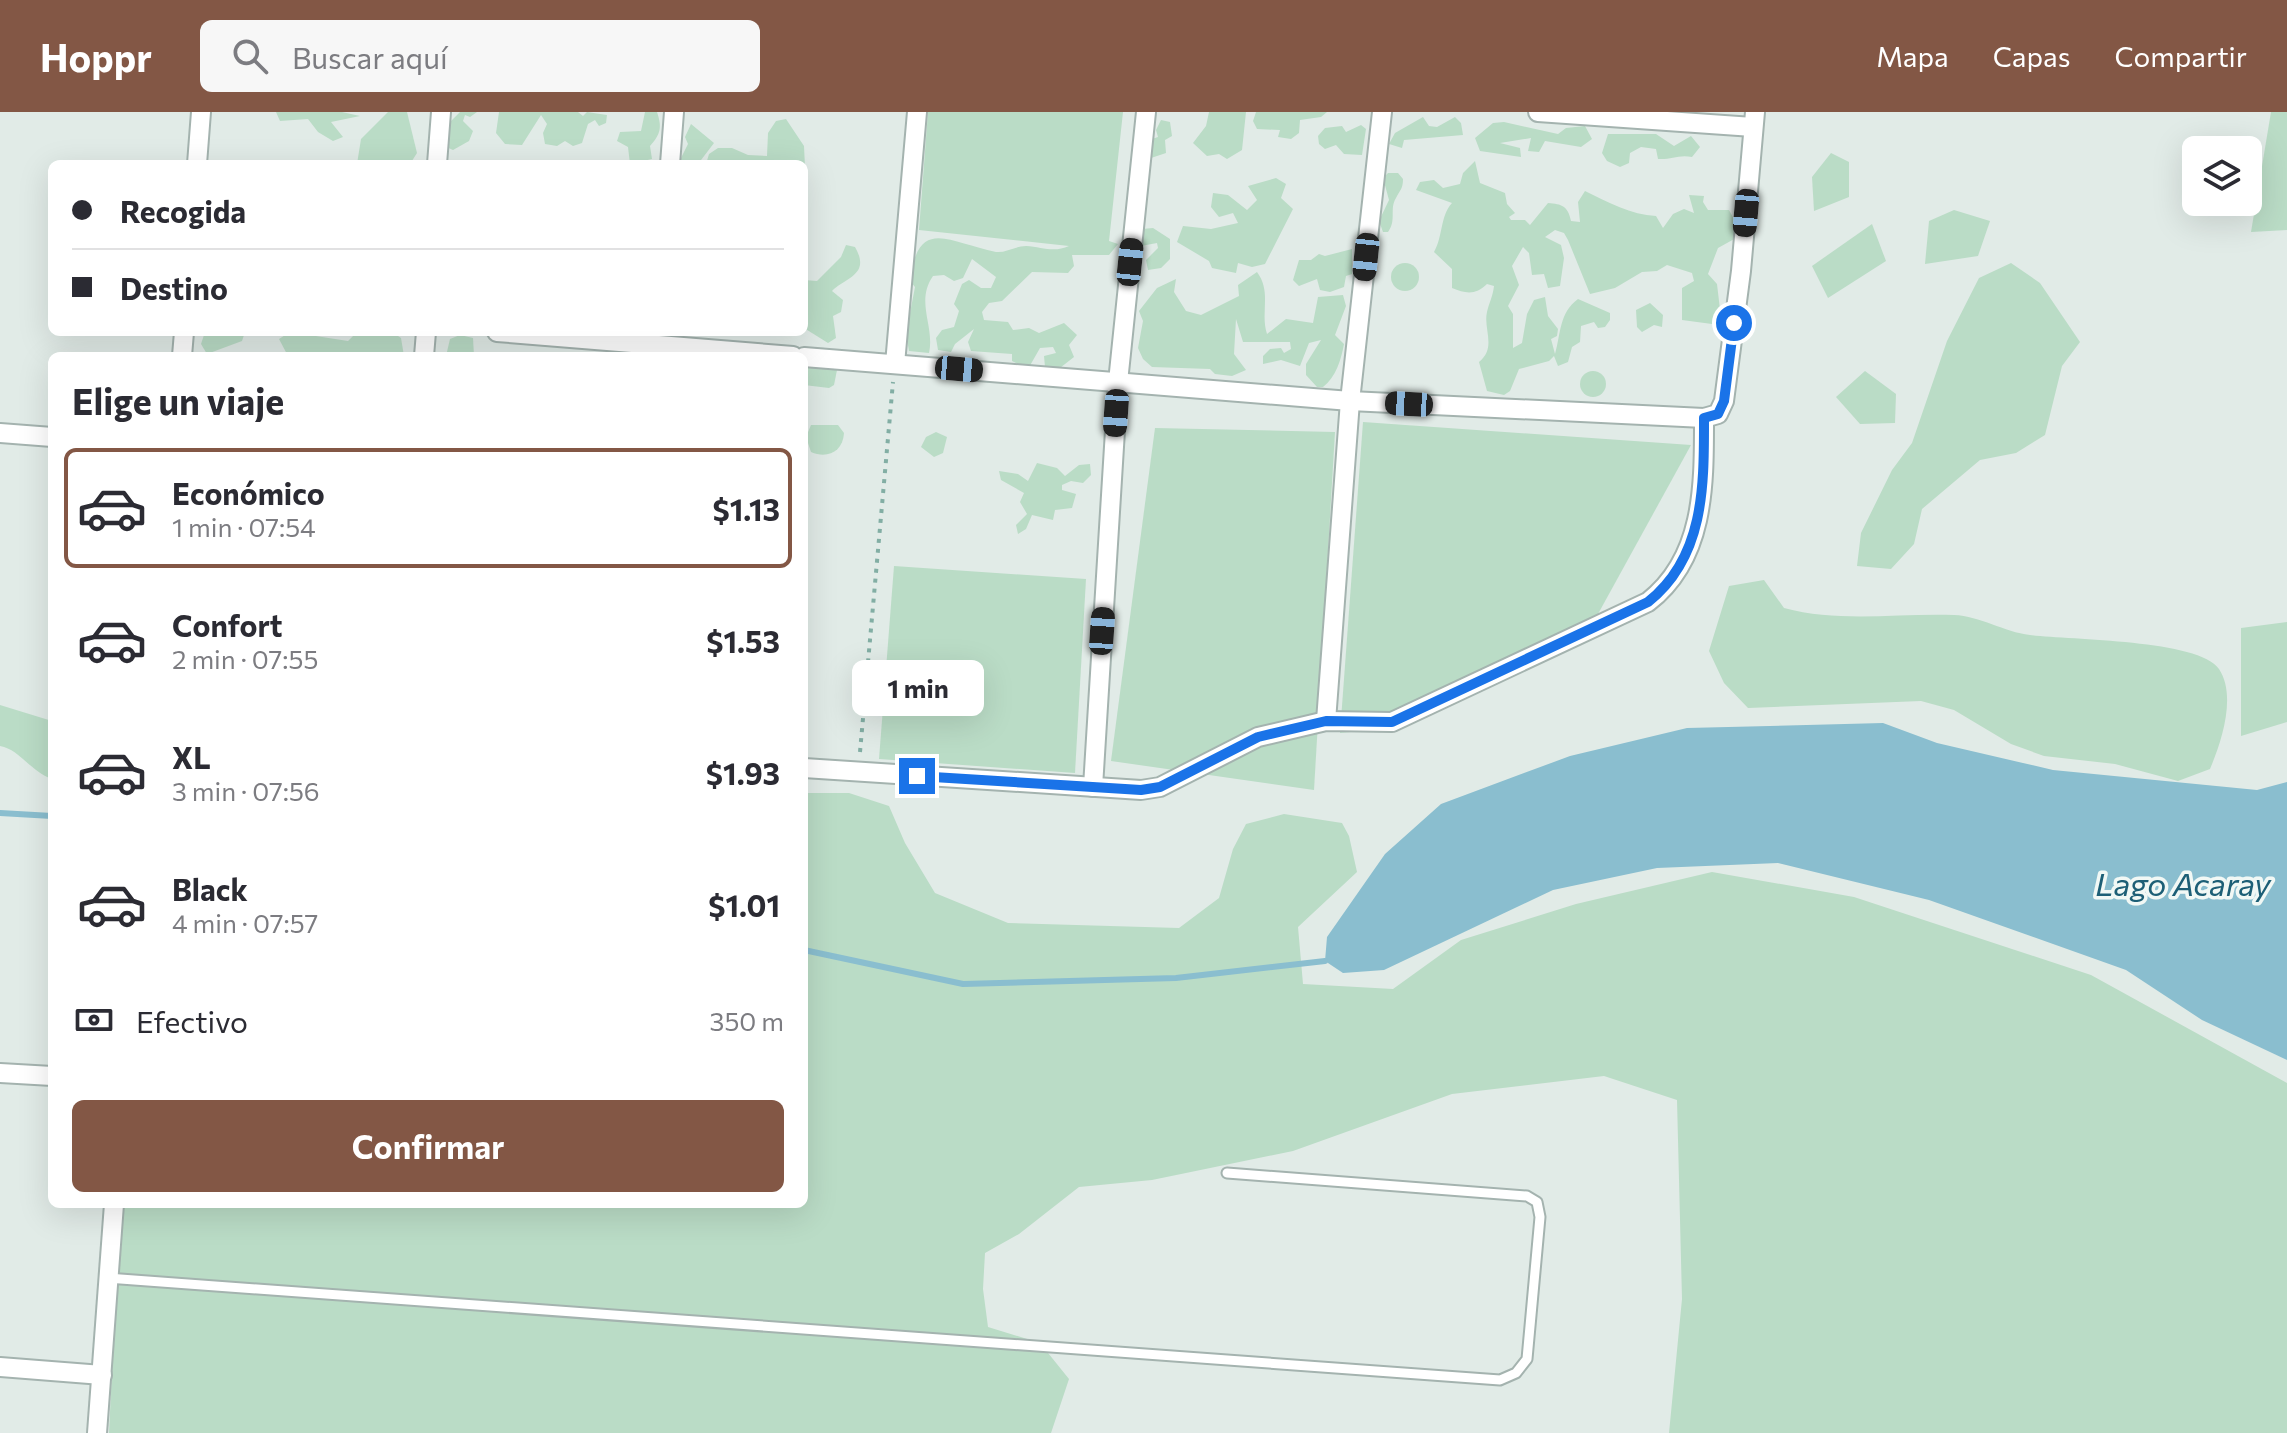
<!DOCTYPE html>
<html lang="es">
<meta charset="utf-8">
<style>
:root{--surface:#fff;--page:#f7f7f7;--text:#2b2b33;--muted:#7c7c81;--line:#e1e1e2;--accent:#835745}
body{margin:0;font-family:Commissioner,sans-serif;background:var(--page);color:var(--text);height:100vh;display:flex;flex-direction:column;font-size:30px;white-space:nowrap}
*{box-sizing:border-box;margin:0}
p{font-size:26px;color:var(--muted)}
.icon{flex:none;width:44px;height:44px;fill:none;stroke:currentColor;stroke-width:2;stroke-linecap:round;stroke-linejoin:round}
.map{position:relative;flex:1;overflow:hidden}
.drawer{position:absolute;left:48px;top:240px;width:760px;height:856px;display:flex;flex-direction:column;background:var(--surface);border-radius:12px;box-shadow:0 8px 32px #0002}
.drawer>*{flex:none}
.banner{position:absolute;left:48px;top:48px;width:760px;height:176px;border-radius:12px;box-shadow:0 8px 32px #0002;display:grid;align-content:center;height:176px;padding:0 24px;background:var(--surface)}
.fabs{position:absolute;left:2182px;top:24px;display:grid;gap:16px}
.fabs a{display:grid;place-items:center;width:80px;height:80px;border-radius:12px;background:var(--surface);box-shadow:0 8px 32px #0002;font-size:40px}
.end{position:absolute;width:36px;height:36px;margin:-18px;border:10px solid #1a73e8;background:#fff;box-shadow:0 0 0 4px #fff}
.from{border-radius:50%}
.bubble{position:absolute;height:56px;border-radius:12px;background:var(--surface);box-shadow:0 8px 32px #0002;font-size:26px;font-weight:700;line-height:56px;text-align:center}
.car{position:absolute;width:24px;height:48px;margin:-24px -12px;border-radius:10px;box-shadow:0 0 6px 2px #0007;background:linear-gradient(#222 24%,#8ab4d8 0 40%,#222 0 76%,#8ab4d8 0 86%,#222 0)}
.banner b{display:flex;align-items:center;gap:28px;height:76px;font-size:30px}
.banner b+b{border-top:2px solid var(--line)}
.banner i{width:20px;height:20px;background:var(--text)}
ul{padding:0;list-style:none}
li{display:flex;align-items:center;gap:24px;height:120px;margin:0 16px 12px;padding:0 8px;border:4px solid transparent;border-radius:12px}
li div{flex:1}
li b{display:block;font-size:30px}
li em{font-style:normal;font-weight:700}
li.selected{border-color:var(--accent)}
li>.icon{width:72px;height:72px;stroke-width:1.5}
h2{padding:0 24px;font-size:36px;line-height:96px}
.pay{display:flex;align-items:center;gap:20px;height:88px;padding:0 24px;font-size:30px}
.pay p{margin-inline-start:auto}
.primary-button{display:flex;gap:16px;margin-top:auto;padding:16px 24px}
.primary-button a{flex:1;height:92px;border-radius:12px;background:var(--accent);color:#fff;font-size:32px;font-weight:700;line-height:92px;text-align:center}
header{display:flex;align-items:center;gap:48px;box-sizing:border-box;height:112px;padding:0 40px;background:var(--accent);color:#fff}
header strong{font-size:38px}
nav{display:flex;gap:44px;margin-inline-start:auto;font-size:28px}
.search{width:560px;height:72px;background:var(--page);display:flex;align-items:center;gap:20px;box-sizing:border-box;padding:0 28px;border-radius:12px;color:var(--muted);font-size:30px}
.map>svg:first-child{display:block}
</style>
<header>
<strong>Hoppr</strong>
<div class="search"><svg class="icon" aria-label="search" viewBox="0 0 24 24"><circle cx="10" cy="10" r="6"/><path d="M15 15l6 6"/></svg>Buscar aquí</div>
<nav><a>Mapa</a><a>Capas</a><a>Compartir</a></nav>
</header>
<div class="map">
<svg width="2287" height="1321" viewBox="0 0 2287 1321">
<rect width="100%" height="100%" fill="#e1ebe7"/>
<g fill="#badcc6">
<path d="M276,0H342L360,4L331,10L343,25L333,29L318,20L308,7L280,9Z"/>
<path d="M388,0H407L417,41L410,52H357L361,27Z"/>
<path d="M460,0H477L470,5L465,3L463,9L473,19L469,29L453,38L444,34L449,11Z"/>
<path d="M499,0H578L583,4L587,0L607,3L606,11L599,14L595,8L588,12L582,31L573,34L565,29L557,34L545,32L543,21L547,12L541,3L522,33L505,32L496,21Z"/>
<path d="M645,0H657C662,15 661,22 650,34L652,47L630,52L628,35L617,29L620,20L641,19Z"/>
<path d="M928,0H1123L1109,129L1118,132L1109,143H1072L1074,154L1068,161L1032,160L1002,189L989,191L982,200L984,208L1008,210L1013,218L1029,216L1039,221L1064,211L1077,223L1069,233L1074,245L1056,259L1045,255L1044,244L1056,241L1053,235L1040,236L1028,257L1012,249V242L971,239L968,230L974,217L955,232L951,240L938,238L936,226L942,218L954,215L959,199L954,192L962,172L969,168L981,176H991L996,165L972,147L963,166L954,169L944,163L933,164C915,190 935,214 929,241L909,239L906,222L915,175L910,169C918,103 949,131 996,140C1006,141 1016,134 1026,134C1042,135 1054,141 1069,134L919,118Z"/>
<path d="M1209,0H1246L1242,38L1227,47L1219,42L1207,44L1193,31L1206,14Z"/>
<path d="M1256,0H1327L1321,5L1300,8L1299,21L1291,27L1278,25L1280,18L1257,17L1253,9Z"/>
<path d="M2271,0H2287V118L2251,120Z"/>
<path d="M1423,5L1429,14L1437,15L1455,5L1461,11L1463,23L1404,28L1402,36L1389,32L1395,21Z"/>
<path d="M786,7L804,34L805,55L804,52H706L709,42L718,36H732L748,43L767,44L768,21L776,9Z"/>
<path d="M1161,8L1170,10L1172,24L1165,28L1166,41L1151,46L1146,40L1149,28L1158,25L1156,18Z"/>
<path d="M1504,10L1558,22L1566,16L1585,14L1592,27L1581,35L1545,29L1539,40L1528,39L1531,26L1500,31L1520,36L1521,45L1480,39L1475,26L1493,11Z"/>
<path d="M691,12L714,31L698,52H678L688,32L685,25Z"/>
<path d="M1361,13L1366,17L1362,43L1344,42L1336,33L1325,37L1319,32L1318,24L1325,16L1342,14L1346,20Z"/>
<path d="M1608,22H1656L1674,34L1691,24L1700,35L1692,45C1679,42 1671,48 1658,47L1656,37L1641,35L1630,41L1629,51L1620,55L1607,49L1602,41Z"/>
<path d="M1831,41L1849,50V85L1814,99L1812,65Z"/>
<path d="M1475,49L1480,71L1505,81L1507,92L1515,101L1509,105L1511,108H1525L1530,113L1548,91C1562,92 1568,94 1571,109L1580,110L1578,90L1585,79C1608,90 1631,103 1656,104L1663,116L1673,102L1684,97L1694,101L1689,83L1704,84L1703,90L1708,98H1729L1735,109L1736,126L1718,136L1708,162L1717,172L1721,206L1712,212L1682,208V176L1694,169L1692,161L1667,153L1657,159L1642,160L1615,176L1590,182L1568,128L1564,121L1555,118L1545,125L1561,133L1564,146L1560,174L1548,176L1544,162L1532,163L1529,141L1523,135L1512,154L1519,173L1508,194L1513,202V236L1522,231L1527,202L1534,188L1545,185L1548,204L1558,217L1557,224L1551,227L1555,242C1561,221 1559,201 1578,187L1610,201V208L1605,215L1598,216L1594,210L1581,214L1580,230L1572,235L1568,250L1558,254L1554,244L1549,249L1519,257L1510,279L1504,283L1487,279L1479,250C1497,236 1483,217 1487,200C1489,191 1493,184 1494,174L1487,172C1476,183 1466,182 1452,176V157L1434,140C1443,125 1440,104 1452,91L1416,78L1420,70L1434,68L1443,76L1460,72L1463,61Z"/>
<path d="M1388,61H1398L1403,67C1403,77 1400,78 1396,86C1389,97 1397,108 1388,120H1383L1379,109L1389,88L1383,66Z"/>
<path d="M1276,66L1286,72L1281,86L1293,97L1265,152L1252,155L1238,151L1236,161L1212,156L1209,149L1177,130L1183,114L1211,117L1238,111L1233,101L1219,105L1211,95L1213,81L1228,83L1247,98L1257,88L1248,74Z"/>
<path d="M1954,98L1990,109L1978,144L1925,152L1929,109Z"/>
<path d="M1872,112L1886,149L1828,186L1812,154Z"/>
<path d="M1153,116L1170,127V147L1161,156L1148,158L1146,148L1158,136L1157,131L1141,134L1142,117Z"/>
<path d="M846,133L855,135C871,163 846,165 832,179L843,188L841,200L833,204L836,226L828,231L804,216V168L817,169L841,145Z"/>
<path d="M1352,137V162L1346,164L1344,175L1330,180L1320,178L1317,167L1299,174L1293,168L1299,148H1311L1319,142L1325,144Z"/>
<circle cx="1405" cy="165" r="14"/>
<path d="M2011,151L2040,171L2080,230L2062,254L2045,323L2016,341L1980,348L1922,397L1914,432L1891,457L1857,454L1861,421L1892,358L1912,331L1947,229L1979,166Z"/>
<path d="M1257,160C1272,180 1260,201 1267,222L1286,207L1313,211L1318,185L1343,183L1346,194L1335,223L1344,232C1341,248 1336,265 1323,275H1317L1306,263V252L1321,228L1309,231L1300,254L1281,248L1263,252V244L1270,237L1281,236L1284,241L1291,237L1290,230H1243L1236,207L1234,242L1246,258L1232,264L1215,262L1210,257L1152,255L1143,247L1138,236L1143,209L1139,199L1157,176L1176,167L1174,180L1186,199L1201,203L1239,184L1238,173Z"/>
<path d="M1650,191L1663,203L1662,215L1654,213L1642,220L1637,215L1636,198Z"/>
<path d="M213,220L244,223L242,229L207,242L201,232L204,223Z"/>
<path d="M290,220L348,229L357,220H392L401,226L404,244H288L279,227Z"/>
<path d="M460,223L473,226L474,244H446L450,227Z"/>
<path d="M804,251L830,252L837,258L834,273L829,276L804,273Z"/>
<path d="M1865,259L1896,282L1895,311L1860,312L1836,285Z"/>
<circle cx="1593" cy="272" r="13"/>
<path d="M1363,310L1691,333L1598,502L1351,620L1340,621Z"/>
<path d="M811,313H838L844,321C843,340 827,347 811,340L806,325Z"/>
<path d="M1155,316L1335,320L1314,678L1111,649Z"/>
<path d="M936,320L947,325L943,341L934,345L921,335L926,325Z"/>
<path d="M1037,351L1057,356L1065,364L1079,353L1090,352L1091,363L1083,371L1071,369L1062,373V378L1076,382L1072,396L1055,398L1053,408L1032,403L1026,417L1018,422L1016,413L1027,402L1020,390L1024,381L1001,368L999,359L1018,362L1028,369Z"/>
<path d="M894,454L1086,467L1075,661L879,647Z"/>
<path d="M1764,468L1784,496C1840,511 1897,501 1954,503C1980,504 2004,520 2030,523C2066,528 2199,527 2219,557C2237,584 2221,631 2210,657L2178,669L2115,652L2044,644L2011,632L1954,598L1921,589L1748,596L1724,571L1709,539L1729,474Z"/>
<path d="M2287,510V610L2241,624V516Z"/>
<path d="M0,593L52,609V667C30,659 19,637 0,634Z"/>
<path d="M804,681H849L889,694L905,731L935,781L1008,811L1179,816L1219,786L1233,737L1246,712L1284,702L1342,711L1349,724L1357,760L1298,815L1303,872L1393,877L1461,828L1576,792L1712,760L1854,785L2091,863L2287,971V1321H1669L1682,1187L1677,988L1604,964L1452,982L1293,1039L1152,1068L1079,1075L1019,1122L985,1141L983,1177L988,1215L1040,1231L1069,1267L1051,1321H109L120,1092H804Z"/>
</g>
<path fill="#8abecf" d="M1883,611L1937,631L2053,658L2257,678L2287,670V948L2202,908L2126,858L1929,788L1778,751L1657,756L1553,778L1384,858L1343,861L1325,849L1327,825L1385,742L1441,692L1570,644L1687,616Z"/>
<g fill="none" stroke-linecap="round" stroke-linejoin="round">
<g stroke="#8abecf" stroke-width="6">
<path d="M0,701L52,704"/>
<path d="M804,838L963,872L1176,866L1325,849"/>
</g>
<defs>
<path id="lane" d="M107,1166L1500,1268L1516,1261L1527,1247L1540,1105L1537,1090L1527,1084L1227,1061"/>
<g id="street">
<path d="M1538,0L1753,15"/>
<path d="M197,52L201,0"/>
<path d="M437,52L441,0"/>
<path d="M670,52L674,0"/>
<path d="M497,220L793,244"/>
<path d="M182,244L184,220"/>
<path d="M424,244L426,220"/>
<path d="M804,245L1350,289L1704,306L1718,302L1724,289L1741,159L1755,0"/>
<path d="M895,252L917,0"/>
<path d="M0,321L52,325"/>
<path d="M1326,609L1350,289L1382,0"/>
<path d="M804,656L1141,678L1160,675L1258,625L1326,609L1392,610L1648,490C1705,446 1704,373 1704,306"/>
<path d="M1093,675L1118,270L1146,0"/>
<path d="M0,961L52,964"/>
<path d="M0,1255L102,1263"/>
<path d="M97,1321L114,1092"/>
</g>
</defs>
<use href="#lane" stroke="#a4b3af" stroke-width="13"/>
<use href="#street" stroke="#a4b3af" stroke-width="22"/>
<path stroke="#82aea4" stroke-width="4" stroke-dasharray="4 6" stroke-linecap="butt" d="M860,640L893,270"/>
<use href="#lane" stroke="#fff" stroke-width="9"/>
<use href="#street" stroke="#fff" stroke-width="18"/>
</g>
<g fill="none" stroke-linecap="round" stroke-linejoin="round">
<path stroke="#1a73e8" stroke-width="10" d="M917,664L1141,678L1160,675L1258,625L1326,609L1392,610L1648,490C1705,445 1704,373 1704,306L1718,302L1724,289L1734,211"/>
</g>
<g text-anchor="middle" stroke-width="7" stroke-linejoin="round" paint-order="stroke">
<g font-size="32" font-style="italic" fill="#1d5f76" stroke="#f1f8f5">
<text x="2183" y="784">Lago Acaray</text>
</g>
</g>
</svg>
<div class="fabs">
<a><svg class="icon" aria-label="layers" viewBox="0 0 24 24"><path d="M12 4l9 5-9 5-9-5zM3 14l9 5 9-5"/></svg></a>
</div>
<i class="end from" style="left:1734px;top:211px"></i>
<i class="end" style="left:917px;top:664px"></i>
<div class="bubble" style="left:852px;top:548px;width:132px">1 min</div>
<i class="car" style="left:1746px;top:101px;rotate:185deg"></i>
<i class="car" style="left:1366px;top:145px;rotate:186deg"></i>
<i class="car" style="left:1130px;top:150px;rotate:6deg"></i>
<i class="car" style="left:959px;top:257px;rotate:95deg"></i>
<i class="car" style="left:1409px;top:292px;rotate:273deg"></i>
<i class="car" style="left:1116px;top:301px;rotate:184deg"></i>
<i class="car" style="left:1102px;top:519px;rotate:4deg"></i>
<div class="banner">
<b><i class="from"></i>Recogida</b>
<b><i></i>Destino</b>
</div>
<section class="drawer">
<h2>Elige un viaje</h2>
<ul>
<li class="selected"><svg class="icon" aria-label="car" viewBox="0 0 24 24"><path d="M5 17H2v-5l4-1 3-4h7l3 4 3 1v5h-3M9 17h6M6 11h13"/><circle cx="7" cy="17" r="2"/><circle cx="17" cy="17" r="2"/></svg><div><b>Económico</b><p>1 min · 07:54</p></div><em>$1.13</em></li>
<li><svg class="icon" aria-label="car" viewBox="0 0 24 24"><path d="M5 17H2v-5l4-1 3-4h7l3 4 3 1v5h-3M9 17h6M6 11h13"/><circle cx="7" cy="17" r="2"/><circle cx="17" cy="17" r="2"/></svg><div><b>Confort</b><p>2 min · 07:55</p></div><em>$1.53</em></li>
<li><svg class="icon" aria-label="car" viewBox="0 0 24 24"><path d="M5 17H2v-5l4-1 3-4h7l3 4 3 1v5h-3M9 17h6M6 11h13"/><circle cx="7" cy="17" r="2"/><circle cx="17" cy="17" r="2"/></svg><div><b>XL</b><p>3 min · 07:56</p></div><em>$1.93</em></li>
<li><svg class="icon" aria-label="car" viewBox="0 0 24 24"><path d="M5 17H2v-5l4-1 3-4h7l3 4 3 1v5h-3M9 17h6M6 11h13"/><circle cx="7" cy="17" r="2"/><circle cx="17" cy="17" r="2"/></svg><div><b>Black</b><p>4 min · 07:57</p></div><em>$1.01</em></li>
</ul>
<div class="pay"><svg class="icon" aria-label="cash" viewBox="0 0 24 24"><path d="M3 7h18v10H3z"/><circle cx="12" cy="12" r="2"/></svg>Efectivo<p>350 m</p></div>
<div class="primary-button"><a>Confirmar</a></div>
</section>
</div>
